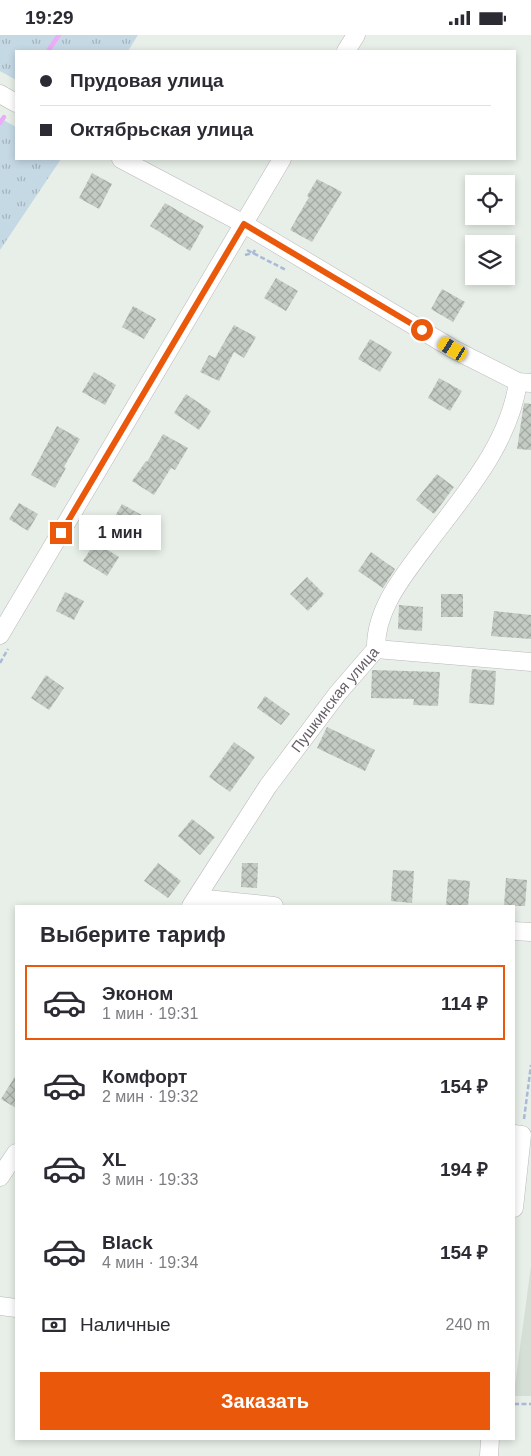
<!DOCTYPE html>
<html lang="ru">
<meta charset="utf-8">
<style>
:root{--surface:#fff;--page:#f7f7f7;--text:#2b2b33;--muted:#7c7c81;--line:#e1e1e2;--accent:#ea580c}
body{margin:0;font-family:Helvetica,sans-serif;background:var(--page);color:var(--text);height:100vh;display:flex;flex-direction:column;font-size:19px;white-space:nowrap}
*{box-sizing:border-box;margin:0}
p{font-size:16px;color:var(--muted)}
.icon{flex:none;width:28px;height:28px;fill:none;stroke:currentColor;stroke-width:2;stroke-linecap:round;stroke-linejoin:round}
.map{position:relative;flex:1;overflow:hidden}
.panel{position:absolute;left:15px;top:870px;width:500px;height:535px;display:flex;flex-direction:column;background:var(--surface);border-radius:0px;box-shadow:0 2px 8px #0003}
.panel>*{flex:none}
.banner{position:absolute;left:15px;top:15px;width:501px;height:110px;border-radius:0px;box-shadow:0 2px 8px #0003;display:grid;align-content:center;height:110px;padding:0 25px;background:var(--surface)}
.fabs{position:absolute;left:465px;top:140px;display:grid;gap:10px}
.fabs a{display:grid;place-items:center;width:50px;height:50px;border-radius:0px;background:var(--surface);box-shadow:0 2px 8px #0003;font-size:25px}
.end{position:absolute;width:22px;height:22px;margin:-11px;border:6px solid #ea580c;background:#fff;box-shadow:0 0 0 2px #fff}
.from{border-radius:50%}
.bubble{position:absolute;height:35px;border-radius:0px;background:var(--surface);box-shadow:0 2px 8px #0003;font-size:16px;font-weight:600;line-height:35px;text-align:center}
.car{position:absolute;width:15px;height:30px;margin:-15px -8px;border-radius:6px;box-shadow:0 0 4px 1px #0007;background:linear-gradient(#f5c518 24%,#345 0 40%,#f5c518 0 76%,#345 0 86%,#f5c518 0)}
.banner b{display:flex;align-items:center;gap:18px;height:48px;font-size:19px}
.banner b+b{border-top:1px solid var(--line)}
.banner i{width:12px;height:12px;background:var(--text)}
ul{padding:0;list-style:none}
li{display:flex;align-items:center;gap:15px;height:75px;margin:0 10px 8px;padding:0 15px;border:2px solid transparent;border-radius:0px}
li div{flex:1}
li b{display:block;font-size:19px}
li em{font-style:normal;font-weight:600}
li.on{border-color:var(--accent)}
li>.icon{width:45px;height:45px;stroke-width:1.5}
h2{padding:0 25px;font-size:22px;line-height:60px}
.pay{display:flex;align-items:center;gap:12px;height:55px;padding:0 25px;font-size:19px}
.pay p{margin-inline-start:auto}
.primary-button{display:flex;gap:10px;margin-top:auto;padding:10px 25px}
.primary-button a{flex:1;height:58px;border-radius:0px;background:var(--accent);color:#fff;font-size:20px;font-weight:600;line-height:58px;text-align:center}
.status{display:flex;justify-content:space-between;align-items:center;height:35px;padding:0 25px;background:var(--surface);direction:ltr}
.status svg{height:14px;fill:currentColor}
.map>svg:first-child{display:block}
</style>
<div class="status"><b>19:29</b><svg viewBox="0 0 49 12"><path d="M0 12V9h3v3zM5 12V6h3v6zM10 12V3h3v9zM15 12V0h3v12zM26 1h20v11H26zM47 4h2v5h-2z"/></svg></div>
<div class="map">
<svg width="531" height="1421" viewBox="0 0 531 1421">
<defs>
<pattern id="grass-tufts" width="24" height="20" patternUnits="userSpaceOnUse" patternTransform="scale(1.25)"><rect width="24" height="20" fill="#c5d9e5"/><path d="M3 7l-1-3M5 7V3M7 7l1-3M15 17l-1-3M17 17v-4M19 17l1-3" fill="none" stroke="#a4b3bd"/></pattern>
<pattern id="building-cross-hatch" width="8" height="8" patternUnits="userSpaceOnUse" patternTransform="scale(1.25)"><rect width="8" height="8" fill="#c3cbc3"/><path d="M0 0l8 8M0 8l8-8" fill="none" stroke="#a2a8a2"/></pattern>
</defs>
<rect width="100%" height="100%" fill="#e7efe8"/>
<path fill="#d5dfd6" d="M531,1231V1361H514V1357Z"/>
<g fill="url(#grass-tufts)">
<path d="M0,0H138L128,16H16V45L0,36Z"/>
<path d="M0,83L16,92V124H61L0,215Z"/>
</g>
<g fill="none" stroke-linecap="round" stroke-linejoin="round">
<g stroke="#ebacfa" stroke-width="4.5">
<path d="M48,16L59,0"/>
<path d="M0,88L4,82"/>
</g>
</g>
<g fill="url(#building-cross-hatch)">
<path d="M92,138L112,149L99,174L79,163Z"/>
<path d="M317,144L342,157L312,207L290,195L309,162L307,161Z"/>
<path d="M165,168L204,191L190,216L150,191Z"/>
<path d="M276,243L298,256L286,276L264,263Z"/>
<path d="M442,254L465,267L453,287L431,274Z"/>
<path d="M133,271L156,284L144,304L122,292Z"/>
<path d="M234,290L256,302L244,323L234,317L219,346L200,337L209,320L215,323Z"/>
<path d="M370,304L392,317L380,337L358,324Z"/>
<path d="M94,337L116,350L105,370L82,357Z"/>
<path d="M439,343L462,356L450,376L428,363Z"/>
<path d="M186,359L211,376L199,395L174,378Z"/>
<path d="M524,368L531,369V415L517,414Z"/>
<path d="M57,391L80,404L64,432L66,433L55,453L31,440Z"/>
<path d="M163,399L188,413L175,435L171,433L154,460L132,446L146,426L147,427Z"/>
<path d="M437,439L454,452L434,479L416,465Z"/>
<path d="M19,468L38,479L28,496L9,484Z"/>
<path d="M122,469L147,483L135,504L110,490Z"/>
<path d="M95,507L119,522L107,541L83,526Z"/>
<path d="M371,517L395,534L383,553L358,536Z"/>
<path d="M307,542L324,559L308,576L290,559Z"/>
<path d="M65,557L84,566L74,585L56,576Z"/>
<rect x="441" y="559" width="22" height="23"/>
<path d="M399,570L423,572L422,596L398,594Z"/>
<path d="M494,576L531,580V604L491,601Z"/>
<path d="M472,634L496,636L494,670L469,668Z"/>
<path d="M372,635L440,637L438,671L413,670L414,664L371,663Z"/>
<path d="M46,640L64,653L49,675L31,663Z"/>
<path d="M265,661L290,679L281,690L257,673Z"/>
<path d="M327,692L375,715L365,736L317,713Z"/>
<path d="M234,707L255,722L230,757L209,742Z"/>
<path d="M192,784L215,802L200,820L178,801Z"/>
<path d="M158,828L181,846L168,863L144,846Z"/>
<path d="M242,828H258L257,853L241,852Z"/>
<path d="M393,835L414,836L412,868L391,866Z"/>
<path d="M506,843L527,845L525,871H504Z"/>
<path d="M448,844L470,846L468,871H446Z"/>
<path d="M16,1040V1073L1,1064Z"/>
</g>
<g fill="none" stroke-linecap="round" stroke-linejoin="round">
<defs>
<g id="street">
<path d="M346,16L356,0"/>
<path d="M0,59L16,68"/>
<path d="M121,124L244,189L453,314L518,347L531,348"/>
<path d="M0,600L282,124"/>
<path d="M376,614L531,627"/>
<path d="M197,863L274,871"/>
<path id="s1" d="M191,871L268,751L338,658L376,614C375,574 404,540 427,509C463,461 509,410 518,347"/>
<path d="M514,896L531,897"/>
<path d="M514,1099L522,1100L514,1173"/>
<path d="M0,1142L16,1118"/>
<path d="M0,1271L16,1273"/>
<path d="M489,1421L490,1404"/>
</g>
</defs>
<use href="#street" stroke="#bcb7bc" stroke-width="19"/>
<g stroke="#a9b9d6" stroke-width="2.5" stroke-dasharray="5 2.5" stroke-linecap="butt">
<path d="M247,215L286,235"/>
<path d="M245,220L253,218L255,215"/>
<path d="M0,628L8,614"/>
<path d="M524,1084L531,1030"/>
<path d="M514,1369H531"/>
</g>
<use href="#street" stroke="#fff" stroke-width="18"/>
</g>
<g fill="none" stroke-linecap="round" stroke-linejoin="round">
<path stroke="#ea580c" stroke-width="6" d="M61,498L244,189L422,295"/>
</g>
<g text-anchor="middle" stroke-width="5" stroke-linejoin="round" paint-order="stroke">
<g font-size="15" fill="#655e66" stroke="#fff">
<text dy="5" stroke="none"><textPath href="#s1" startOffset="252">Пушкинская улица</textPath></text>
</g>
</g>
</svg>
<div class="fabs">
<a><svg class="icon" aria-label="locate" viewBox="0 0 24 24"><circle cx="12" cy="12" r="6"/><path d="M12 2v4M12 18v4M2 12h4M18 12h4"/></svg></a>
<a><svg class="icon" aria-label="layers" viewBox="0 0 24 24"><path d="M12 4l9 5-9 5-9-5zM3 14l9 5 9-5"/></svg></a>
</div>
<i class="end from" style="left:422px;top:295px"></i>
<i class="end" style="left:61px;top:498px"></i>
<div class="bubble" style="left:79px;top:480px;width:82px">1 мин</div>
<i class="car" style="left:453px;top:314px;rotate:301deg"></i>
<div class="banner">
<b><i class="from"></i>Прудовая улица</b>
<b><i></i>Октябрьская улица</b>
</div>
<section class="panel">
<h2>Выберите тариф</h2>
<ul>
<li class="on"><svg class="icon" aria-label="car" viewBox="0 0 24 24"><path d="M5 17H2v-5l4-1 3-4h7l3 4 3 1v5h-3M9 17h6M6 11h13"/><circle cx="7" cy="17" r="2"/><circle cx="17" cy="17" r="2"/></svg><div><b>Эконом</b><p>1 мин · 19:31</p></div><em>114 ₽</em></li>
<li><svg class="icon" aria-label="car" viewBox="0 0 24 24"><path d="M5 17H2v-5l4-1 3-4h7l3 4 3 1v5h-3M9 17h6M6 11h13"/><circle cx="7" cy="17" r="2"/><circle cx="17" cy="17" r="2"/></svg><div><b>Комфорт</b><p>2 мин · 19:32</p></div><em>154 ₽</em></li>
<li><svg class="icon" aria-label="car" viewBox="0 0 24 24"><path d="M5 17H2v-5l4-1 3-4h7l3 4 3 1v5h-3M9 17h6M6 11h13"/><circle cx="7" cy="17" r="2"/><circle cx="17" cy="17" r="2"/></svg><div><b>XL</b><p>3 мин · 19:33</p></div><em>194 ₽</em></li>
<li><svg class="icon" aria-label="car" viewBox="0 0 24 24"><path d="M5 17H2v-5l4-1 3-4h7l3 4 3 1v5h-3M9 17h6M6 11h13"/><circle cx="7" cy="17" r="2"/><circle cx="17" cy="17" r="2"/></svg><div><b>Black</b><p>4 мин · 19:34</p></div><em>154 ₽</em></li>
</ul>
<div class="pay"><svg class="icon" aria-label="cash" viewBox="0 0 24 24"><path d="M3 7h18v10H3z"/><circle cx="12" cy="12" r="2"/></svg>Наличные<p>240 m</p></div>
<div class="primary-button"><a>Заказать</a></div>
</section>
</div>
